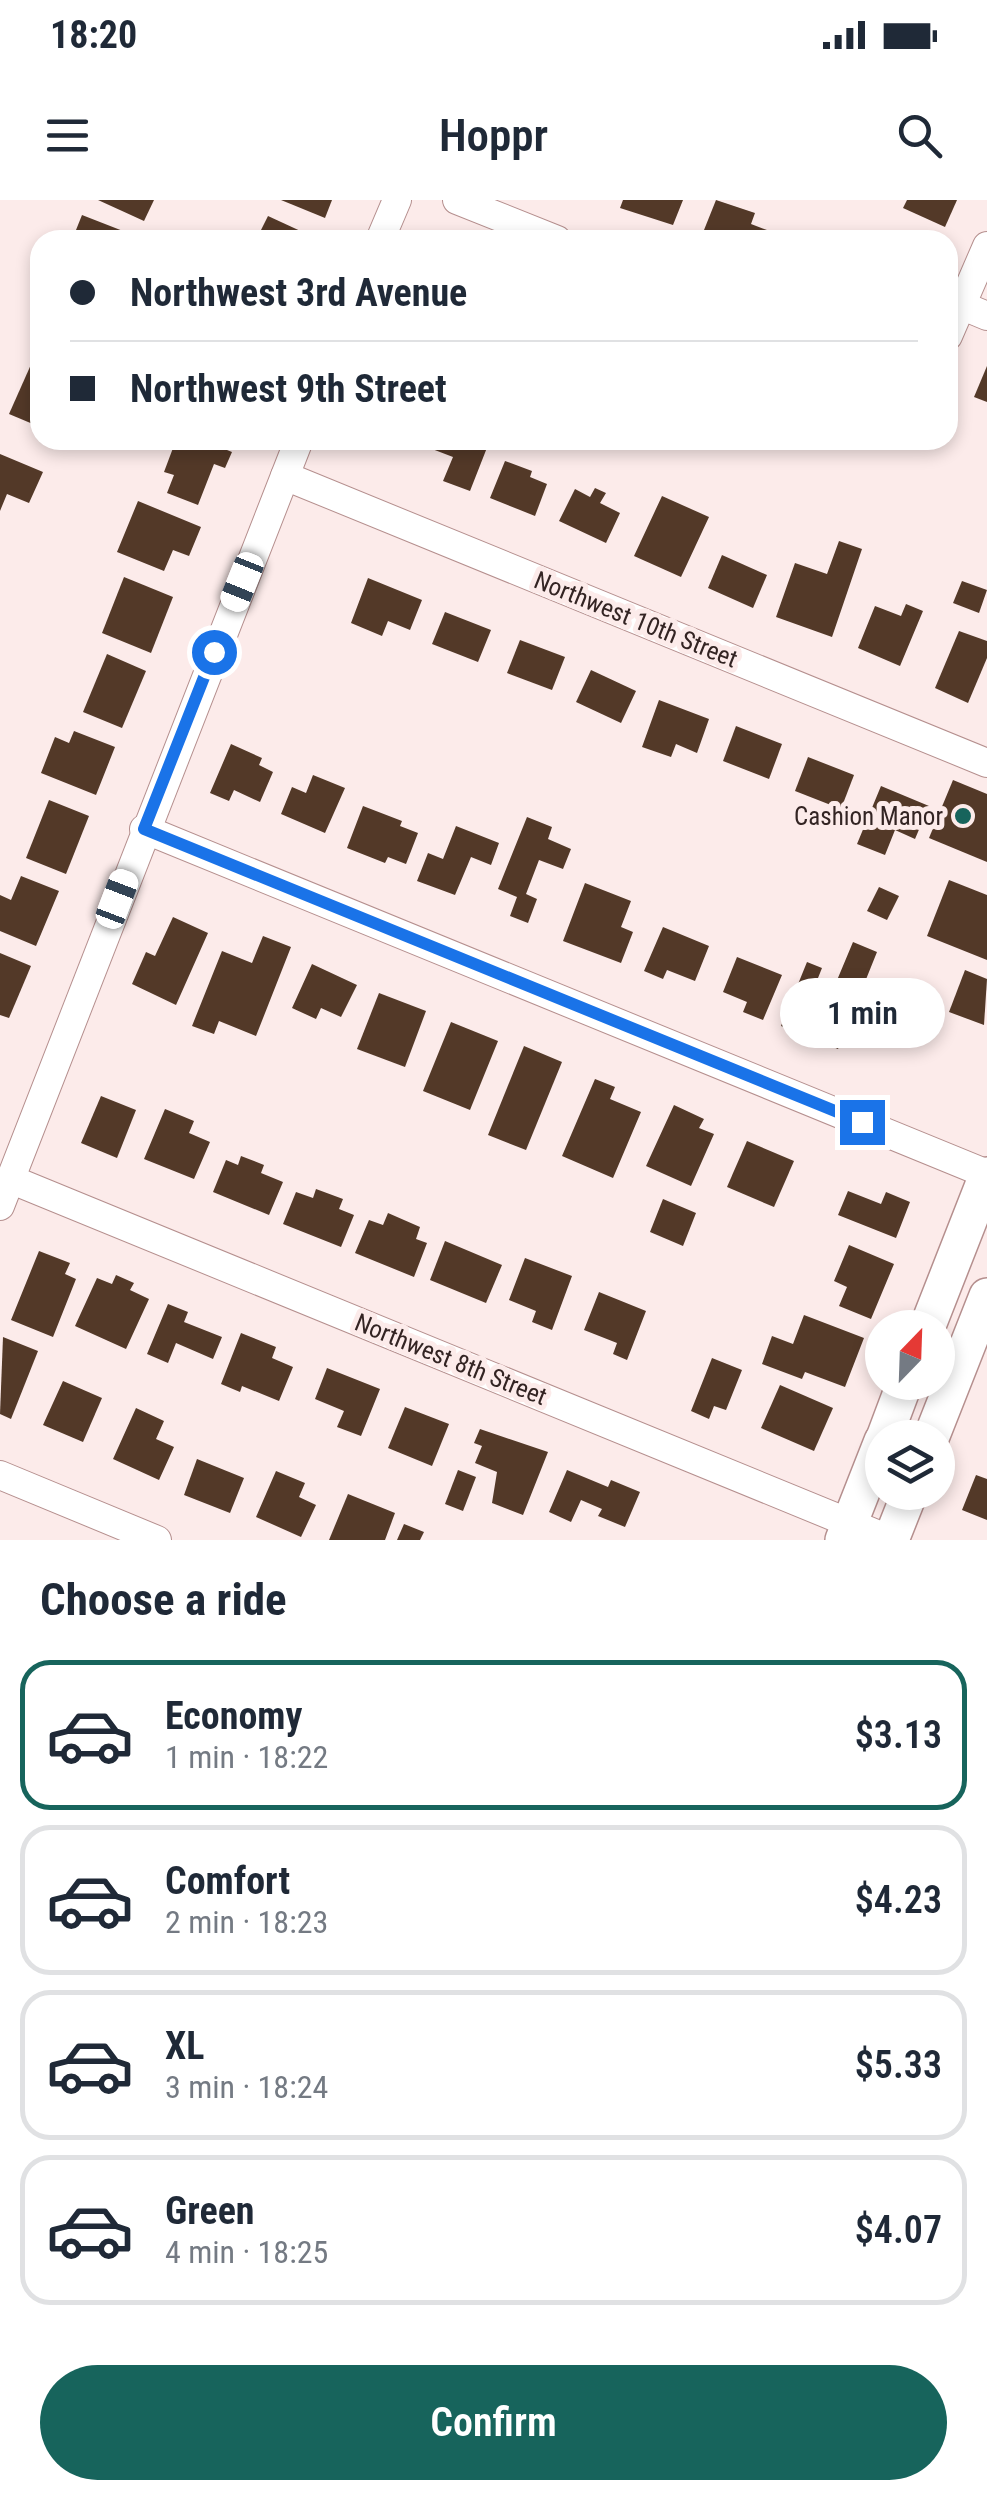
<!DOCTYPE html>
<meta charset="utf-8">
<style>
:root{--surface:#fff;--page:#f6f6f7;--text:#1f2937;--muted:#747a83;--line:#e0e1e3;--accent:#17645c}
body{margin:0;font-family:"Roboto Condensed",sans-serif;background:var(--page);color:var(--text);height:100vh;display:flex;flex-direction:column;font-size:38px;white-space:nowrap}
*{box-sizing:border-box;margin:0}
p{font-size:32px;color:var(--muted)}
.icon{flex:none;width:55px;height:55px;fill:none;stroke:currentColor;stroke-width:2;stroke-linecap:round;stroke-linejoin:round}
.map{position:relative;height:1340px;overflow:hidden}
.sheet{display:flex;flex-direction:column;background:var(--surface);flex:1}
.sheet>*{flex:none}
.guide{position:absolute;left:30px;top:30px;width:928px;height:220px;border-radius:30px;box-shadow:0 5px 15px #0003;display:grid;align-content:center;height:220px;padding:0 40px;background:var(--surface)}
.needle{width:65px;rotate:23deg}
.fabs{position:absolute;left:865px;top:1110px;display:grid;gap:20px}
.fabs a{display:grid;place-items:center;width:90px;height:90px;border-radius:50%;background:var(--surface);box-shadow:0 5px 15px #0003;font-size:50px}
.end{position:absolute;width:45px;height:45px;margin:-22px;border:12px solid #1a73e8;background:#fff;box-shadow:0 0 0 5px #fff}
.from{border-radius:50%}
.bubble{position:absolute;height:70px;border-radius:35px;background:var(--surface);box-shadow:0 5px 15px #0003;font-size:32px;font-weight:600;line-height:70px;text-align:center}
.car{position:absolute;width:30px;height:60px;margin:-30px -15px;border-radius:12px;box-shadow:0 0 8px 2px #0007;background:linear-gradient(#fff 24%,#345 0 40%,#fff 0 76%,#345 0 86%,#fff 0)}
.guide b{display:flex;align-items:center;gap:35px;height:95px;font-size:38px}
.guide b+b{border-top:2px solid var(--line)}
.guide i{width:25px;height:25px;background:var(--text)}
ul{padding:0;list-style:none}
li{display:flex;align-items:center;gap:30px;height:150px;margin:0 20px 15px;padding:0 20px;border:5px solid var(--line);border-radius:30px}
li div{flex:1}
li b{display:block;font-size:38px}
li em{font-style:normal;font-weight:600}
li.on{border-color:var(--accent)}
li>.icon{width:90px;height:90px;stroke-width:1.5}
h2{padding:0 40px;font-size:45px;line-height:120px}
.cta{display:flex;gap:20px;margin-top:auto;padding:20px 40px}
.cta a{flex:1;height:115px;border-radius:60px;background:var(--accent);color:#fff;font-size:40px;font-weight:600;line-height:115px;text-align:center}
.status{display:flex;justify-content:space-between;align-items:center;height:70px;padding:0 50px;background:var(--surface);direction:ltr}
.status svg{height:28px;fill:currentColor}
header{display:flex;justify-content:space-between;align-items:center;height:130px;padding:0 40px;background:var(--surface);font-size:45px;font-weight:600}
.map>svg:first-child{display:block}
</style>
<div class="status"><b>18:20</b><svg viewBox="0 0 49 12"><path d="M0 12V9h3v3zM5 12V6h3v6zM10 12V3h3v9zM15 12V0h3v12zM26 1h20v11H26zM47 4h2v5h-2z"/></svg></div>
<header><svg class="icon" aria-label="menu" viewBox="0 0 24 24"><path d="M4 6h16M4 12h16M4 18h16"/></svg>Hoppr<svg class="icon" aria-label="search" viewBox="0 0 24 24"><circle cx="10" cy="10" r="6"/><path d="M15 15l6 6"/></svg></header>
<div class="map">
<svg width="987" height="1340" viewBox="0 0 987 1340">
<rect width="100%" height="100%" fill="#fcebea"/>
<g fill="#533928">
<path d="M98,0H154L144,21Z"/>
<path d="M281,0H332L325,18Z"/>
<path d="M623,0H683L673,25L620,8Z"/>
<path d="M716,0L755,13L751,24L767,30L763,40H700Z"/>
<path d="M907,0H957L945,27L903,8Z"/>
<path d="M82,15L123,31L120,40H72Z"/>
<path d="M268,16L320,40H256Z"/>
<path d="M33,160L40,164V227L9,214Z"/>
<path d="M987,166V202L974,197Z"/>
<path d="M176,240H202L232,252L225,268L214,264L198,305L167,293L174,275L164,272Z"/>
<path d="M420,240H490L470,291L443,281L453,257L419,244Z"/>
<path d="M0,254L43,272L29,303L7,294L0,311Z"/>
<path d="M505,261L532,271L530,277L547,284L535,316L490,298Z"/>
<path d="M595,288L606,293L600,303L620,313L606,343L559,321L575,289L590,297Z"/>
<path d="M662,296L709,317L681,377L634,356Z"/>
<path d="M138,301L201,327L189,356L173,350L164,371L117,352Z"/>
<path d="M839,341L862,349L832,437L776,417L795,363L827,374Z"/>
<path d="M722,355L767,375L753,408L708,388Z"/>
<path d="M124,377L173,397L151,453L102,433Z"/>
<path d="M368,378L422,400L410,430L388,421L382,436L351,423Z"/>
<path d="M962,381L987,390L979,413L953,403Z"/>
<path d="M906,404L923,411L900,466L858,448L875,406L901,416Z"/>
<path d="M445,412L491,430L478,462L432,444Z"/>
<path d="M959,431L987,441V458L968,503L935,488Z"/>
<path d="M520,440L565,457L552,490L507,473Z"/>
<path d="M107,454L146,471L122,528L83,512Z"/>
<path d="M591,470L636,491L621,523L576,502Z"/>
<path d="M659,500L709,519L697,553L676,544L671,557L642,547Z"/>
<path d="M736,526L782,544L769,579L723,561Z"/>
<path d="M74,531L115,547L96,595L41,573L55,537L69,543Z"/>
<path d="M231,544L262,558L259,565L273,572L260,602L234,590L229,601L210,593Z"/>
<path d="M808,557L854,575L841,609L795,591Z"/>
<path d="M313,575L345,588L325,633L281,614L292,587L306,593Z"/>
<path d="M953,580L987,594V662L929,638Z"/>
<path d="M881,586L929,606L915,639L895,630L885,655L857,644Z"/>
<path d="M49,600L89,616L66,674L26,658Z"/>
<path d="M363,606L402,621L400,626L418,633L406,664L388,657L385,663L347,648Z"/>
<path d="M527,617L552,627L548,639L571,649L563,669L539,660L526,694L537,699L528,723L510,716L517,697L498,689Z"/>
<path d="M456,626L499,643L491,665L471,657L455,695L417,681L428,653L443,659Z"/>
<path d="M21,676L59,691L36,746L0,731V695L11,700Z"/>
<path d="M949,680L987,695V760L927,736Z"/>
<path d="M585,683L631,701L621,727L633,732L621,763L563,741Z"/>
<path d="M879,687L899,696L887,720L867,711Z"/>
<path d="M173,717L208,733L176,805L132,784L146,752L155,756Z"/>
<path d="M663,727L709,746L695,781L667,770L663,779L644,771Z"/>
<path d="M263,736L291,747L256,836L219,821L214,834L192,826L222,751L252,763Z"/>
<path d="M853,742L877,752L838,849L781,826L807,762L822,768L818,778L835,785Z"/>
<path d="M0,753L31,766L9,818L0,815Z"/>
<path d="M737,757L782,775L763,820L743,812L747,802L723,792Z"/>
<path d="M312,764L357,785L341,817L321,808L316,819L292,808Z"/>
<path d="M965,770L987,779L984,825L949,812Z"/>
<path d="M379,793L426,811L405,867L357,849Z"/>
<path d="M451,822L498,841L470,910L423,891Z"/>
<path d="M524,846L562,862L526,950L488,935Z"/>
<path d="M595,879L615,887L610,899L641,912L613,978L562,956Z"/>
<path d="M101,896L136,910L117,958L81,943Z"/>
<path d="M674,905L704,919L699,928L714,934L691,986L646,966Z"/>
<path d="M165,909L194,921L189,933L210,942L194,979L144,959Z"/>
<path d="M747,941L794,961L774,1007L727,987Z"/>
<path d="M241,956L264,965L261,973L283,982L269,1015L213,992L226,960L238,965Z"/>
<path d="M316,989L343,999L339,1009L354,1015L341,1047L283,1024L296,992L313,998Z"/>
<path d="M848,991L881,1004L886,992L910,1002L896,1038L838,1015Z"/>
<path d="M663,999L696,1013L683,1046L650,1032Z"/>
<path d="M388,1013L420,1027L416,1039L427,1043L414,1077L355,1053L369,1020L383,1025Z"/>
<path d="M445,1041L502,1065L486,1103L430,1080Z"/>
<path d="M849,1045L894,1064L871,1119L839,1106L847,1087L834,1081Z"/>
<path d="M39,1051L70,1063L65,1074L76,1079L53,1137L11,1120Z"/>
<path d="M525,1058L572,1076L552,1130L532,1122L536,1111L509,1100Z"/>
<path d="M116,1075L134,1083L130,1090L149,1099L126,1149L75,1126L97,1078L112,1084Z"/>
<path d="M599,1092L646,1111L627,1160L613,1154L617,1143L584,1130Z"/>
<path d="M168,1104L188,1112L184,1122L222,1137L213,1159L176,1143L168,1163L147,1154Z"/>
<path d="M804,1115L864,1138L845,1187L805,1172L802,1179L762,1164L772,1136L793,1144Z"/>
<path d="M241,1133L276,1147L272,1158L293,1167L279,1201L242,1186L240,1192L221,1184Z"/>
<path d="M3,1137L38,1151L11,1219L0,1214Z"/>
<path d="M712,1158L742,1170L726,1210L714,1206L709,1219L691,1211Z"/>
<path d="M327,1168L380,1189L361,1236L337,1227L344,1211L315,1199Z"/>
<path d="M63,1181L102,1198L83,1242L43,1225Z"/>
<path d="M780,1185L833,1208L814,1251L761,1228Z"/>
<path d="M405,1207L449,1224L432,1266L388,1248Z"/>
<path d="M136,1208L164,1221L156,1239L174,1247L159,1280L113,1259Z"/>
<path d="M480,1229L548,1252L523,1315L492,1303L497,1272L475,1263L482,1246L474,1243Z"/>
<path d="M197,1259L244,1278L230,1313L184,1295Z"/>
<path d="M458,1270L476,1277L463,1311L445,1304Z"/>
<path d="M567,1270L608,1287L611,1280L640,1292L625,1327L598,1316L602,1309L581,1300L571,1322L549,1312Z"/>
<path d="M276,1271L305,1283L299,1297L316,1305L301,1337L256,1317Z"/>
<path d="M976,1275L987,1279V1320L962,1310Z"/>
<path d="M348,1294L395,1313L385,1340H329Z"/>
<path d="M404,1324L424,1332L420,1340H397Z"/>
</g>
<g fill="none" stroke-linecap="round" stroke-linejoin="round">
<defs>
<g id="minor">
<path d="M457,0L557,40"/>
<path d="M380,40L397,0"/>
<path d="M963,106L987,116"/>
<path d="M948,136L987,46"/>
<path d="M285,276L987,563"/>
<path d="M144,629L987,974"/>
<path d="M10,979L891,1340"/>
<path d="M0,1006L299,240"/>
<path d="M0,1275L157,1340"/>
</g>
<g id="tertiary">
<path d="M927,1128L987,975"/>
<path d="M884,1238L905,1182"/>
<path d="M931,1238L987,1096"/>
<path d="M843,1340L882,1241"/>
<path d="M891,1340L910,1292"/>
</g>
</defs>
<use href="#minor" stroke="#b58f8e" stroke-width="30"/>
<use href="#tertiary" stroke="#b58f8e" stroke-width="38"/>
<use href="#minor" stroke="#fff" stroke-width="28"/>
<use href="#tertiary" stroke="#fff" stroke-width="35"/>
</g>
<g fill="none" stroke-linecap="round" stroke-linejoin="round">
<path stroke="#1a73e8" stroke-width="12" d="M214,452L144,629L862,922"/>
</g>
<circle fill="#17645c" stroke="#fcebea" stroke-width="4" cx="963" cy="616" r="10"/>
<g text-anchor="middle" stroke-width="10" stroke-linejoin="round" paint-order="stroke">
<g font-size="25" fill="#332423" stroke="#fcebea">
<text transform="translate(636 419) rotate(22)" y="9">Northwest 10th Street</text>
<text transform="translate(451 1159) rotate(22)" y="9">Northwest 8th Street</text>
</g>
<g font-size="25" fill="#332423" stroke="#fcebea" text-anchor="end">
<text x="943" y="625">Cashion Manor</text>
</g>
</g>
</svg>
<div class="fabs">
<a><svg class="needle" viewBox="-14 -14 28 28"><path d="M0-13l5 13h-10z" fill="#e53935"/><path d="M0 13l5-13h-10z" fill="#747a83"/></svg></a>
<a><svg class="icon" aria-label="layers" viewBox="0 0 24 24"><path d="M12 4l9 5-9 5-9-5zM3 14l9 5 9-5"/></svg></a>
</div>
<i class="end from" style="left:214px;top:452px"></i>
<i class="end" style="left:862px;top:922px"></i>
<div class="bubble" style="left:780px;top:778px;width:165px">1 min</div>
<i class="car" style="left:242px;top:382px;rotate:202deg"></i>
<i class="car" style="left:117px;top:699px;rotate:21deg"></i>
<div class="guide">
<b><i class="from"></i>Northwest 3rd Avenue</b>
<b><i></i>Northwest 9th Street</b>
</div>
</div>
<section class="sheet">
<h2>Choose a ride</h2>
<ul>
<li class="on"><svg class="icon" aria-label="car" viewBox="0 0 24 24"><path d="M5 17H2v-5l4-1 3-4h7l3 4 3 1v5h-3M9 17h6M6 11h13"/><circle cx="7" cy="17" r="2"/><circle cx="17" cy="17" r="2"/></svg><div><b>Economy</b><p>1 min · 18:22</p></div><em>$3.13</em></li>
<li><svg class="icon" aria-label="car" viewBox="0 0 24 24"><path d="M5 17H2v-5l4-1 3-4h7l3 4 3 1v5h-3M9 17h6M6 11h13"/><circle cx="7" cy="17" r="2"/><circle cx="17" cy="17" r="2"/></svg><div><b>Comfort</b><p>2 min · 18:23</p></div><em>$4.23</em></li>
<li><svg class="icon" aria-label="car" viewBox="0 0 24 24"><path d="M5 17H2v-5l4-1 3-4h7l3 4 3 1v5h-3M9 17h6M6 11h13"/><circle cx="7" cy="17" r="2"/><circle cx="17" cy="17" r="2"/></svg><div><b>XL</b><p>3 min · 18:24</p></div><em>$5.33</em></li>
<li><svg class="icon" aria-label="car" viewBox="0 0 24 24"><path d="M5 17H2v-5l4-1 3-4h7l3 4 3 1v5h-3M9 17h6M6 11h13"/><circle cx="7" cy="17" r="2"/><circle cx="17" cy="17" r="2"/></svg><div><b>Green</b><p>4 min · 18:25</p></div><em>$4.07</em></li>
</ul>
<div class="cta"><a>Confirm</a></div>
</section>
